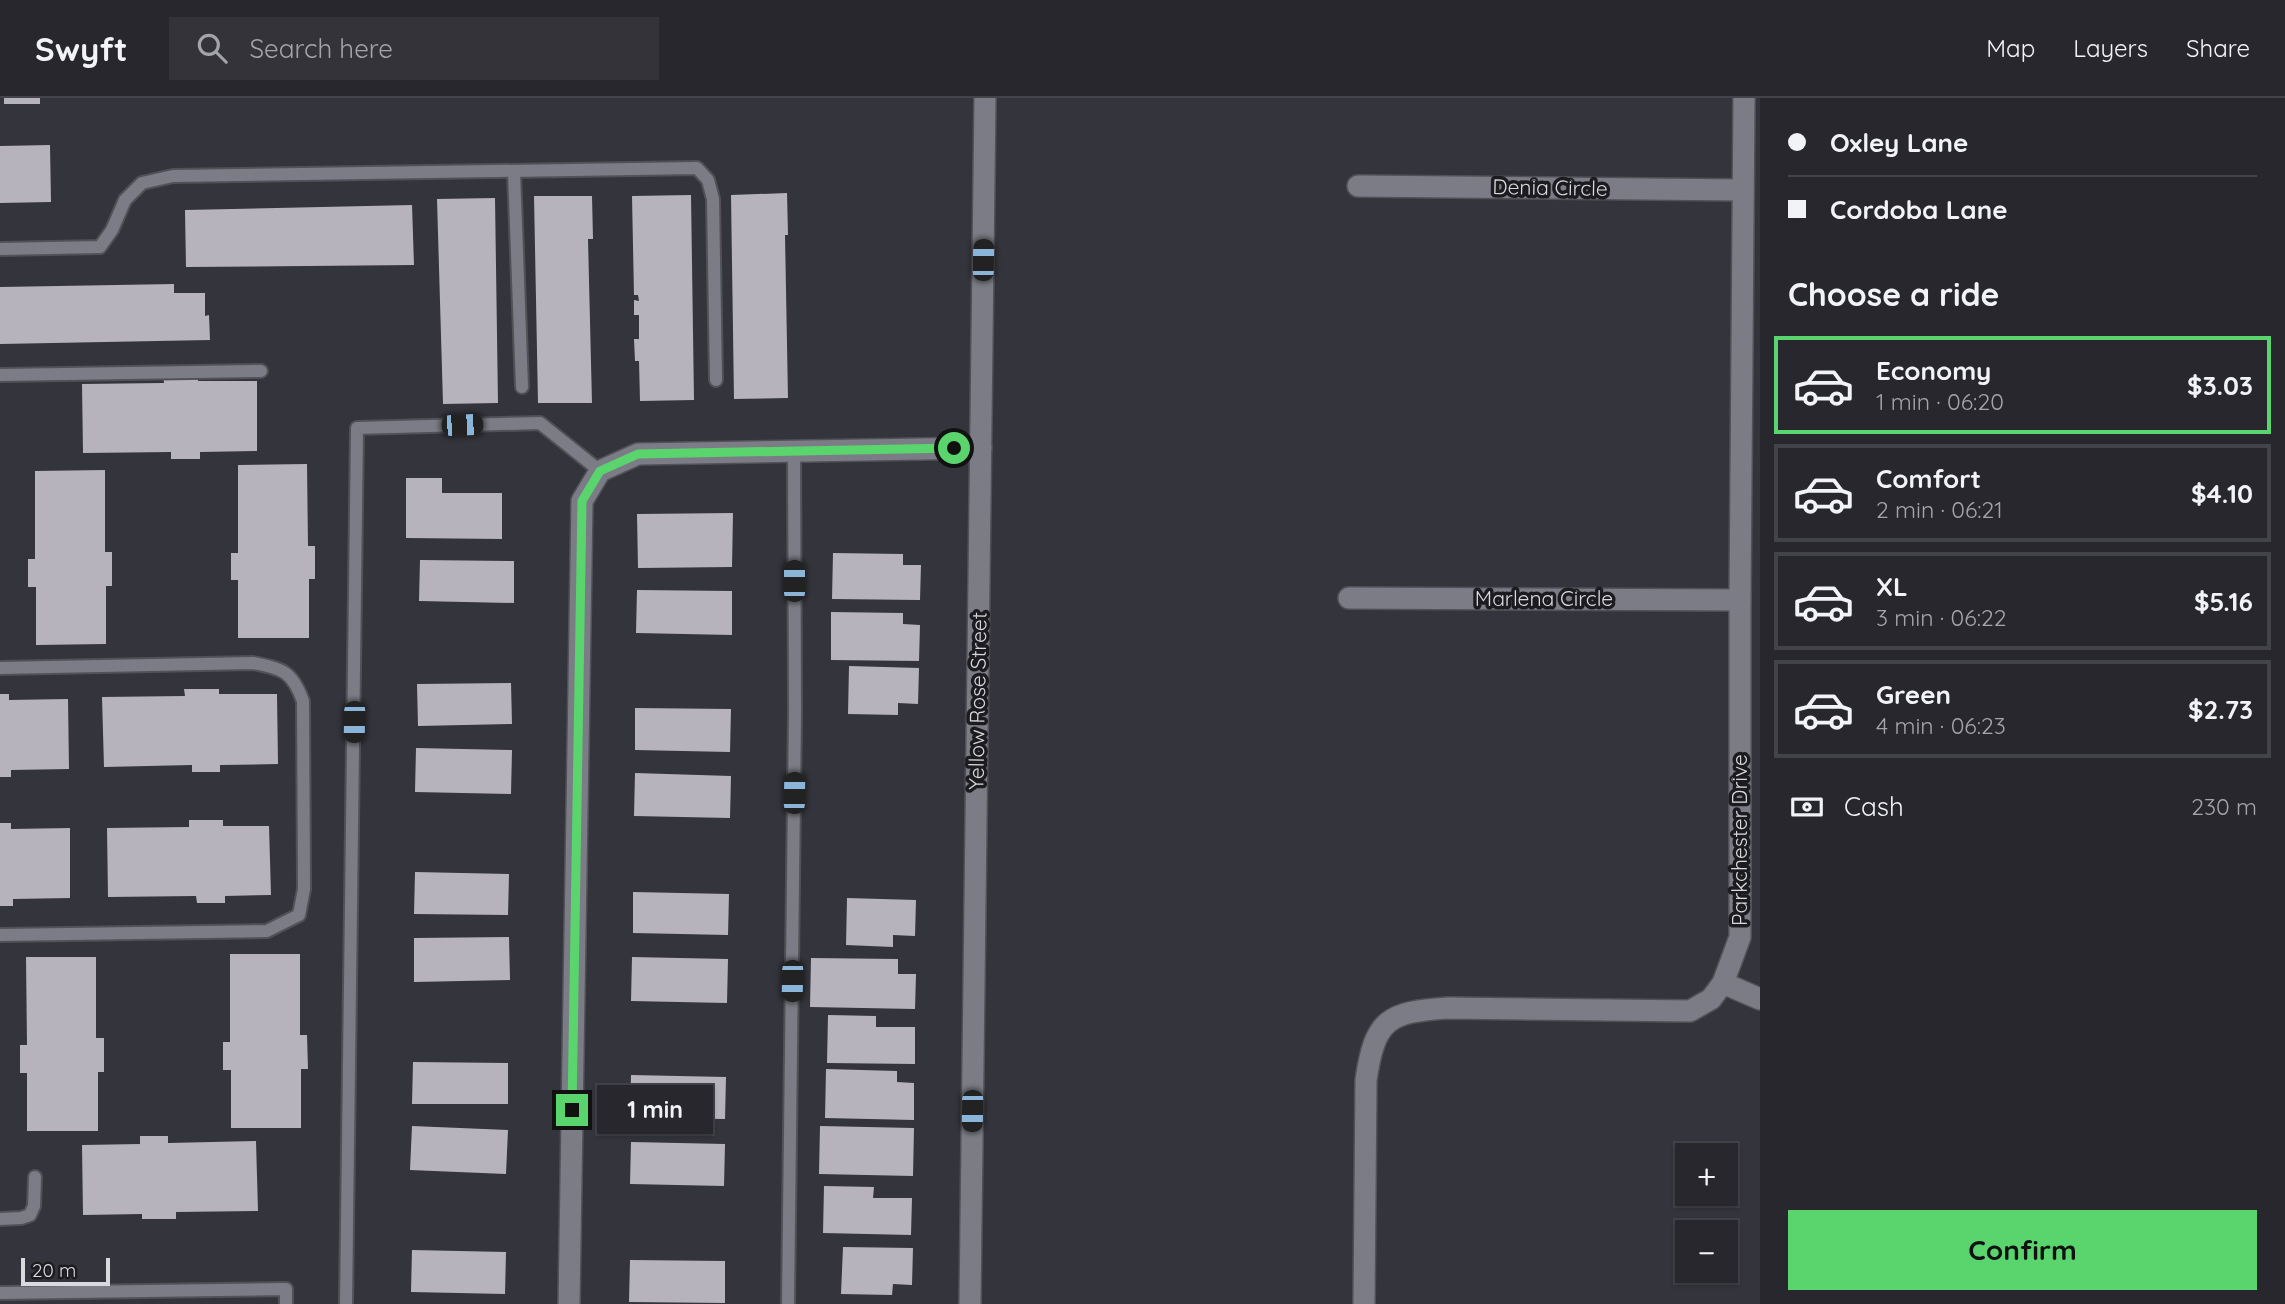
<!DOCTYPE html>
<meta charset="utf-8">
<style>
:root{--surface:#27272d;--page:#333339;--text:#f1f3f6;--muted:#a4a5aa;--line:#434449;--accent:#5ad56e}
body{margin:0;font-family:Quicksand,sans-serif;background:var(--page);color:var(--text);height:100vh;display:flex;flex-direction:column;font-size:26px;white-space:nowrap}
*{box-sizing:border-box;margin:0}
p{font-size:23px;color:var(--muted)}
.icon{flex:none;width:38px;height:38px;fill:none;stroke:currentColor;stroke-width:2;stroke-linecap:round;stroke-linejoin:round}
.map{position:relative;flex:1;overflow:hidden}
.details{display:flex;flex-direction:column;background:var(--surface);width:525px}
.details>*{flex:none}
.banner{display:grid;align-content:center;height:154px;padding:0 28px;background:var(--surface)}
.controls{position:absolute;left:1675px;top:1045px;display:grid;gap:14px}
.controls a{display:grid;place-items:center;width:63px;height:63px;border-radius:0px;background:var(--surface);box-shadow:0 2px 5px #0004,0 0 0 2px var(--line);font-size:35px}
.scale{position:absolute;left:21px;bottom:18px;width:89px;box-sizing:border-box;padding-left:7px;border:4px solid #d9d9de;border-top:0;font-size:19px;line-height:24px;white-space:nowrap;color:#d9d9de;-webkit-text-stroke:5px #1c1c20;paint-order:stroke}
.end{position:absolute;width:32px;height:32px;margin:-16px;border:9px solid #5ad56e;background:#111;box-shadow:0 0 0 4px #111}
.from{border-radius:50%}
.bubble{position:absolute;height:49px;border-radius:0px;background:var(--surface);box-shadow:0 2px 5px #0004,0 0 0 2px var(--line);font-size:23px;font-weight:800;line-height:49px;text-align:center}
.car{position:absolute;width:21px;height:42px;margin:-21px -10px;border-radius:9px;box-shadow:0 0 5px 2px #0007;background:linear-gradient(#222 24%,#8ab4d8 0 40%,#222 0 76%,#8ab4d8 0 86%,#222 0)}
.banner b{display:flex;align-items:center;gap:24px;height:66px;font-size:26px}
.banner b+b{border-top:2px solid var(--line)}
.banner i{width:18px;height:18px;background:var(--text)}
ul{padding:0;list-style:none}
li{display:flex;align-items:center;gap:21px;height:98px;margin:0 14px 10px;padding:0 14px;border:4px solid var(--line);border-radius:0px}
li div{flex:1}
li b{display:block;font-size:26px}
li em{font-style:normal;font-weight:800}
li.current{border-color:var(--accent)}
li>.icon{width:63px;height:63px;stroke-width:1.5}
h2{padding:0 28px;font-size:32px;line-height:84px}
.pay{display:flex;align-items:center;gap:18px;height:77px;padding:0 28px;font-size:26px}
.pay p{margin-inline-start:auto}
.primary-button{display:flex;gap:14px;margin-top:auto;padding:14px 28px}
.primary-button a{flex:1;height:80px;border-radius:0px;background:var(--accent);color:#111;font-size:28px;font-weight:800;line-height:80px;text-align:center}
header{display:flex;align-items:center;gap:42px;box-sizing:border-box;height:98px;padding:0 35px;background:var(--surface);border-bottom:2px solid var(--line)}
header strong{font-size:33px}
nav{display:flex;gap:38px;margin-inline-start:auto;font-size:24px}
.search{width:490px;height:63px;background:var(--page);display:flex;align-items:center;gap:18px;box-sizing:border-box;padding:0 24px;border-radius:0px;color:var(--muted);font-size:26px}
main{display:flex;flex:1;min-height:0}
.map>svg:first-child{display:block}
</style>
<header>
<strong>Swyft</strong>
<div class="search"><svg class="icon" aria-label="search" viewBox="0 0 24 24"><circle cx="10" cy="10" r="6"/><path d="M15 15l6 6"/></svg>Search here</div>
<nav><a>Map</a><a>Layers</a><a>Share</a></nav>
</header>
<main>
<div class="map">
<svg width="1760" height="1206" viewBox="0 0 1760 1206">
<rect width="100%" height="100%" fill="#34343c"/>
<g fill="#b7b3bd">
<rect x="4" y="0" width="36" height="6"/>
<path d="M50,47L51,104L0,105V48Z"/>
<path d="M787,95L788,137H785L788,300L734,301L731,97Z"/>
<path d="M691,97L694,302L640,303L639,263H635L634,241H639V217H634V202L639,203L638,197H634L632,98Z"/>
<path d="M534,98H592L593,141H588L592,305H538Z"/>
<path d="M495,100L498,305L443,306L437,101Z"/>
<path d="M412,107L414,167L186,169L185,112Z"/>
<path d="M174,186V195H205V218L209,217L210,242L0,246V189Z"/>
<path d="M198,277V283H257V353L200,354V361H171V354L83,355L82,286L164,285L163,278Z"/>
<path d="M307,366L308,448H315V481H309V540H238V482H231V455H238V367Z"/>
<path d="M105,372V454H112V488H106V546L36,547V489H28V461H35V373Z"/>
<path d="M406,380H442V395H502V441L406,440Z"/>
<path d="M733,415L732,469L638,470L637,416Z"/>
<path d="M833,455L903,456V467H921L920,502L832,501Z"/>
<path d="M420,462L514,463V505L419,503Z"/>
<path d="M637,492L732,493V537L636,535Z"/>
<path d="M831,514L903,515V526L920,527L919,563L831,562Z"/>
<path d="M849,568L919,570L918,606L898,605V617L848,616Z"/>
<path d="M511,585L512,626L418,628L417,586Z"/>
<path d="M184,591H219V596H277L278,666L220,667V674H192V667L104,669L102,599L185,598Z"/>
<path d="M0,596H9V602L68,601L69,671L11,672V679H0Z"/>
<path d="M635,610L731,611L730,654L635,652Z"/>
<path d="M416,650L512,652L511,696L415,694Z"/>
<path d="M635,675L731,678L730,720L634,718Z"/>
<path d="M189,722H223V728H269L271,797L225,798V805H197L196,798L108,799L107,730L189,729Z"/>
<path d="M0,725H11V731L70,730V800L13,801V808H0Z"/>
<path d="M415,774L509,776L508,817L414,816Z"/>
<path d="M633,794L729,796L728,837L633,835Z"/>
<path d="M847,800L916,802L915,838L893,837V849L846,847Z"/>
<path d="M509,839L510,882L414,884V840Z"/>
<path d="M230,856H300V937H307L308,971H301V1030H231V972H223V944H230Z"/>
<path d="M26,859H96V940H104V974H98V1033H27V975H20V947H27Z"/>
<path d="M632,859L728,861L727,905L631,903Z"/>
<path d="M811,860L898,861V876H916L915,911L810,909Z"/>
<path d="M828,917L876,918V929H915V966L827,965Z"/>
<path d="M413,964L508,965V1006H412Z"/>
<path d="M826,971L897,973V984L914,985V1022L825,1020Z"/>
<path d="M631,977L726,979L725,1021L630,1020Z"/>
<path d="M412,1028L508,1032L506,1076L410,1072Z"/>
<path d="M820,1028L914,1030L913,1078L819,1076Z"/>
<path d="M140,1038H168V1045L256,1043L258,1113L176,1114V1121H142V1116L83,1117L82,1047L140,1046Z"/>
<path d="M631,1044L725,1046L724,1088L630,1086Z"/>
<path d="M824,1088L874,1089L873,1100H912L911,1137L823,1135Z"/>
<path d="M843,1149L913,1150L912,1187L893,1186L892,1197L841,1196Z"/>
<path d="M412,1152L506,1154L505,1196L411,1194Z"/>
<path d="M630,1162L725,1163V1205L629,1204Z"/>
</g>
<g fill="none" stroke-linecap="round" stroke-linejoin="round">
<defs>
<g id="lane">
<path d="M514,74L522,289"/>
<path d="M0,151L100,149L112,132L125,102L142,85L173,78L697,70L708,82L713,101L716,282"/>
<path d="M0,277L261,273"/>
<path d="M0,570L253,565C283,571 292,573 303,603L304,791L299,817L267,833L0,837"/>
<path d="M0,1121L21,1120L30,1117L34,1108L35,1079"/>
<path d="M0,1195L286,1191V1206"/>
<path d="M346,1206L357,330L540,325L600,373"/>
<path d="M788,1206L795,614L794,352"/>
</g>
<g id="street">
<path d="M1358,88L1743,92"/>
<path d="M1349,500L1740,502"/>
<path d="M1723,885L1760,901"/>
<path d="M569,1206L582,403L600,373L638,356L981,350"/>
<path d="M970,1206L985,0"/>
<path d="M1364,1206L1366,982C1375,921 1388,914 1448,910L1690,913L1711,901L1723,885L1740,839V502L1744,0"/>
</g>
</defs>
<use href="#lane" stroke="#515157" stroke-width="16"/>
<use href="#street" stroke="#515157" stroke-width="24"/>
<use href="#lane" stroke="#7c7c86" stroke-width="12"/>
<use href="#street" stroke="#7c7c86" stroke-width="21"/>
</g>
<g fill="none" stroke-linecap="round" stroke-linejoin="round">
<path stroke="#5ad56e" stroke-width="9" d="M572,1012L582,403L600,373L638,356L954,350"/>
</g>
<g text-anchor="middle" stroke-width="7" stroke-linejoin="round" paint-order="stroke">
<g font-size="21" fill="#d9d9de" stroke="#1c1c20">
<text transform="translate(1550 90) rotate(1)" y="7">Denia Circle</text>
<text x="1544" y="508">Marlena Circle</text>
<text transform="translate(978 603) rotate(-89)" y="7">Yellow Rose Street</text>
<text transform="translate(1740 742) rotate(-90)" y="7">Parkchester Drive</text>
</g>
</g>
</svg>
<div class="controls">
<a>+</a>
<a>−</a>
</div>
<div class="scale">20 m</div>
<i class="end from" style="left:954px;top:350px"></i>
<i class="end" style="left:572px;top:1012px"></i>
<div class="bubble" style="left:597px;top:987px;width:116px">1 min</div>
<i class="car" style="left:983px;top:162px;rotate:1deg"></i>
<i class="car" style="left:462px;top:327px;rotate:88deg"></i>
<i class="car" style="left:794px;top:483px;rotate:0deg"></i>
<i class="car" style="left:354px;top:624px;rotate:181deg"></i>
<i class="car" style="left:794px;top:695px;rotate:1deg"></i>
<i class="car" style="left:792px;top:883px;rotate:181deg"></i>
<i class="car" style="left:972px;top:1013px;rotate:181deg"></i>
</div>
<section class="details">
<div class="banner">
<b><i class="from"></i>Oxley Lane</b>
<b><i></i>Cordoba Lane</b>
</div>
<h2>Choose a ride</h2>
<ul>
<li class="current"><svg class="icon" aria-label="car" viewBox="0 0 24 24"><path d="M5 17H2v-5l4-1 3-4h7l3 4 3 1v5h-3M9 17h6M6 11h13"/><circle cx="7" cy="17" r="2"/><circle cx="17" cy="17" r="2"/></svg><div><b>Economy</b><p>1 min · 06:20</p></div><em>$3.03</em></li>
<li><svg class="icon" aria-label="car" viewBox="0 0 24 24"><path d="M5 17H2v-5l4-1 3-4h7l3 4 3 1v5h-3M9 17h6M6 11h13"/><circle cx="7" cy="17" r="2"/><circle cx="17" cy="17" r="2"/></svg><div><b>Comfort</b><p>2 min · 06:21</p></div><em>$4.10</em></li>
<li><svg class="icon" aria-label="car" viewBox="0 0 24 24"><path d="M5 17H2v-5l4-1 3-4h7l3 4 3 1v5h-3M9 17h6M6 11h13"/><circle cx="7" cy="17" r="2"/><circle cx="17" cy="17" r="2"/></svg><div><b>XL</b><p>3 min · 06:22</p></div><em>$5.16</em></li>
<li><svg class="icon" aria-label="car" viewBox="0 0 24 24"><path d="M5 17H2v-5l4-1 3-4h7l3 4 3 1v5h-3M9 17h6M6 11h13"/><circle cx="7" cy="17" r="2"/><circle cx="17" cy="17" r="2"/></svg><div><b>Green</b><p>4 min · 06:23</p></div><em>$2.73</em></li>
</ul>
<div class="pay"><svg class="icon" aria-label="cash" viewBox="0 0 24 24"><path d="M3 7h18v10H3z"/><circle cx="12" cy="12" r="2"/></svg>Cash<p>230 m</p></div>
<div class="primary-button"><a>Confirm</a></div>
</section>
</main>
